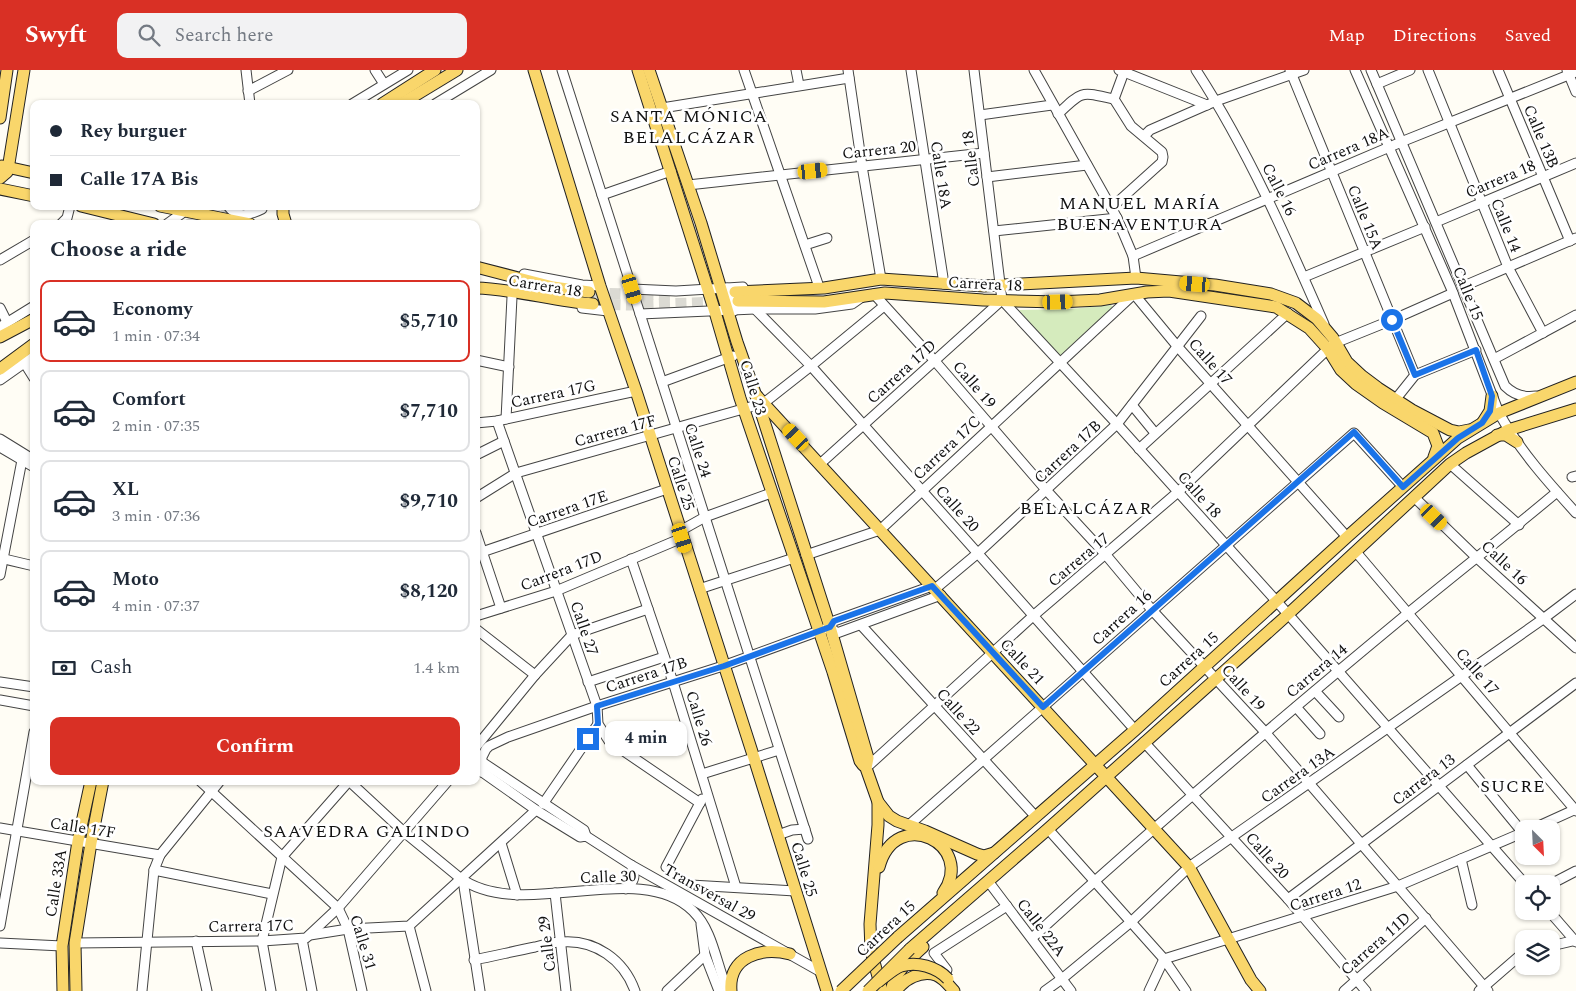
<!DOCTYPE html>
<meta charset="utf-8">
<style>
:root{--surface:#fff;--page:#f2f2f3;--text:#1f2937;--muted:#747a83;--line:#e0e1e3;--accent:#d93025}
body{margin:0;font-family:Spectral,serif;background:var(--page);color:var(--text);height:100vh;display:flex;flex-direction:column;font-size:19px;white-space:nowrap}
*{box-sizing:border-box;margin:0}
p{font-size:16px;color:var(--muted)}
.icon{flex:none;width:28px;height:28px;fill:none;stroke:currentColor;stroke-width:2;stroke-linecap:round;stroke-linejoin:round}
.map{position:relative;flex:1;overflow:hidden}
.panel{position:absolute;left:30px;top:150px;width:450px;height:565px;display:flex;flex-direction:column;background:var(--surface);border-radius:10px;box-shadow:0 1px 4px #0004}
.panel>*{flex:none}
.hud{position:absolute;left:30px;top:30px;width:450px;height:110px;border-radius:10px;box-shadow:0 1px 4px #0004;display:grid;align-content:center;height:110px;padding:0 20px;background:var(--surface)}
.needle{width:32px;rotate:156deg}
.tools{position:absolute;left:1515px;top:750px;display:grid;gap:10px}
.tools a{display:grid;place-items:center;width:45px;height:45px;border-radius:10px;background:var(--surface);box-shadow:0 1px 4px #0004;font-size:25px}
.end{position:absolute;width:22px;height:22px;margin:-11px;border:6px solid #1a73e8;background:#fff;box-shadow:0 0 0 2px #fff}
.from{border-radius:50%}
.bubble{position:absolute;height:35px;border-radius:10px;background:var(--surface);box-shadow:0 1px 4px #0004;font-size:16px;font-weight:700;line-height:35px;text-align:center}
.car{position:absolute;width:15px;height:30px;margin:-15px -8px;border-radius:6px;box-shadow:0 0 4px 1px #0007;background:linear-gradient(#f5c518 24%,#345 0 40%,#f5c518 0 76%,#345 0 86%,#f5c518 0)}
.hud b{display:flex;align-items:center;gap:18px;height:48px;font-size:19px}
.hud b+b{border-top:1px solid var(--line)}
.hud i{width:12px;height:12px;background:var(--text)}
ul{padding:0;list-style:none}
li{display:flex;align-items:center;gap:15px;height:82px;margin:0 10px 8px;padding:0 10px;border:2px solid var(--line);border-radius:10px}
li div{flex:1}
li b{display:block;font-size:19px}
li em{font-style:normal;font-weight:700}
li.on{border-color:var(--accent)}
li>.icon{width:45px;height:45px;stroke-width:1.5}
h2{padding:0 20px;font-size:22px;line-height:60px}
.pay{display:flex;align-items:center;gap:12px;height:55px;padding:0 20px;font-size:19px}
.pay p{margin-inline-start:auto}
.primary-button{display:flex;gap:10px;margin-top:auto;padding:10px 20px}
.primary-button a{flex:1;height:58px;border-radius:10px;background:var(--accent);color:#fff;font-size:20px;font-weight:700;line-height:58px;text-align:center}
header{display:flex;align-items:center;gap:30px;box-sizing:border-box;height:70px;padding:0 25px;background:var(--accent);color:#fff}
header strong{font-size:24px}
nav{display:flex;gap:28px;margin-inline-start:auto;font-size:18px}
.search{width:350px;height:45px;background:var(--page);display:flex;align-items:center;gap:12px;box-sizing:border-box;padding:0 18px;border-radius:10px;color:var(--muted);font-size:19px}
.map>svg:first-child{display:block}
</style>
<header>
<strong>Swyft</strong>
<div class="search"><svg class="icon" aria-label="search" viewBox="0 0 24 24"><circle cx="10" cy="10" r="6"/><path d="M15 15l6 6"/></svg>Search here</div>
<nav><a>Map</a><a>Directions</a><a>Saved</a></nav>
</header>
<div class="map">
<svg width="1576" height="921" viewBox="0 0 1576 921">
<rect width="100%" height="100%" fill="#fffdf5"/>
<path fill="#d5ebbd" d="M1111,235L1115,239L1061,289L1019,240L1070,239Z"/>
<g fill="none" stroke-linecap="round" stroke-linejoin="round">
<g stroke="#dbdad3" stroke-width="11" stroke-dasharray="11 5.5" stroke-linecap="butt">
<path d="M189,154L217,136"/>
<path d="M210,154L238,136"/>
<path d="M593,223L675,225"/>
<path d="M593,234L630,235L721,232"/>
</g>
<defs>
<g id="minor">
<path d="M246,0L250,34"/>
<path d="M375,0L384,14"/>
<path d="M562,0L808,769"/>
<path d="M744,0L818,214"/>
<path d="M796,0L799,15"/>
<path d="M848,0L862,96L881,209"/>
<path d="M911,0L944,214"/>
<path d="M974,0L1002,230L1117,354L1288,544L1525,814"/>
<path d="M1034,0L1117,148L1133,186L1136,208"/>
<path d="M1119,0L1207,35"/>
<path d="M1196,0C1248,80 1286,167 1324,254"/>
<path d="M1290,0L1415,305"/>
<path d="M1355,0L1451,218L1499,343C1520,381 1548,412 1576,443"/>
<path d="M1371,0L1505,316C1514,325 1524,328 1536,326"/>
<path d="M1428,0L1508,197L1543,263"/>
<path d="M1498,0L1570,171"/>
<path d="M1567,0L1576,22"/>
<path d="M1377,14L1410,0"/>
<path d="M248,21L288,0"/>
<path d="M1114,29L1124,2L1127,0"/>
<path d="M352,34L408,0"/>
<path d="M435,34L491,0"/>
<path d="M662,38L849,8"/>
<path d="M1058,44C1083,20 1080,22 1114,29"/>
<path d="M980,45L1052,35"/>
<path d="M1144,66L1150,60L1216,31L1304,0"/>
<path d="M987,107L1087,95"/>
<path d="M688,115L984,83"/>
<path d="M602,125L671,101"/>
<path d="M228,136C237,149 250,145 262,139"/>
<path d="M1111,138L1162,92L1163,87L1162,82L1131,56L1114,29"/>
<path d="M1436,152L1576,93"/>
<path d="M61,154L67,148L70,136"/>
<path d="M167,154L192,136"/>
<path d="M994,161L1117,148"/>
<path d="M805,175L827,168"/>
<path d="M1133,186L1406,70L1576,2"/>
<path d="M0,190L34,170"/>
<path d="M524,204L582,215L600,216"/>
<path d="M1304,207L1425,157"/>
<path d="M1464,216L1576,168"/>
<path d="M727,218L734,241"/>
<path d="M632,219L676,221L743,217"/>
<path d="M874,224L934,290L1047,421L1106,485L1152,540L1265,662L1488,921"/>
<path d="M0,238L7,252"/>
<path d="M582,238L608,241"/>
<path d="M755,239L811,296L1135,660"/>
<path d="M640,244L755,239H815L852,234L862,227"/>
<path d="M0,257L34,236"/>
<path d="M1494,289L1576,245"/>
<path d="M476,290L509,297"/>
<path d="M24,292L34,308"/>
<path d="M0,310L34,286"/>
<path d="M662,312L733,286"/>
<path d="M1395,330L1415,305L1476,280"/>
<path d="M1132,335L1155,363"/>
<path d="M506,349L512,227"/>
<path d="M497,351L597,636L598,654L609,671L700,733"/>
<path d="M476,353L497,351L636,321"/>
<path d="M0,369L34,390"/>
<path d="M0,377L34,397"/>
<path d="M1139,379L1288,243"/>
<path d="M476,385L504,371"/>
<path d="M820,394L1002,230"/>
<path d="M1450,394L1519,455"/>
<path d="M1572,407L1576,406"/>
<path d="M476,428L516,403L764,333L811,296L884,236"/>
<path d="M1415,428L1477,488L1576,578"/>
<path d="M680,461L705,447L771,423"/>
<path d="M476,463L501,538"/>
<path d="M1356,482L1576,741"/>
<path d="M476,484L667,419"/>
<path d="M806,485L880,460L1134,224L1177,276L1347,467"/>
<path d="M0,488L34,496"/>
<path d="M631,489L673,612L736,817"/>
<path d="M0,505L22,390"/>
<path d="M699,519L794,488"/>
<path d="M935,519L978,483L1117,354L1201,246"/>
<path d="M476,546L556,521L682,468"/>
<path d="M861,555L1036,747"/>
<path d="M830,557L837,563L941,525"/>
<path d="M476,559L535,605"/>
<path d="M0,612L34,617"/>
<path d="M588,612L664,587"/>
<path d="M1315,621L1339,647"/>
<path d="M0,630L34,636"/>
<path d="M1296,637L1320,664"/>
<path d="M1144,672L1288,829L1366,921"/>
<path d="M476,677L535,605L572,565L648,539"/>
<path d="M617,678L686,657"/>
<path d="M479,690L584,760L586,766"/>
<path d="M1467,695L1523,763"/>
<path d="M866,698L1033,546L1178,422L1331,276L1340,271L1392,250L1453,223"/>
<path d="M478,699L536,740L580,767L586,766L631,795L821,902"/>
<path d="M481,702L482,687L486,679L489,676L508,667L597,636L723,596L830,557L834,551L932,516"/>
<path d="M702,704L779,680"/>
<path d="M200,711L338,838L348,859L362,921"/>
<path d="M349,711L404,762L460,808C523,853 639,787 693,841C714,862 716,895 728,921"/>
<path d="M543,734L598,654"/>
<path d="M909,755L1354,363L1403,417"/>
<path d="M0,758L160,785"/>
<path d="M1048,759L1164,889L1186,921"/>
<path d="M1532,759L1576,739"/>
<path d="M778,765L792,760L805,759"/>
<path d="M501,773L517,825"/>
<path d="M1461,789L1472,835"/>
<path d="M666,797L702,729"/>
<path d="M154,800L272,824"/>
<path d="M463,810L480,921"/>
<path d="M988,811L1071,921"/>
<path d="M1551,814L1576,801"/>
<path d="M691,815L795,821"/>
<path d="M626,819C635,811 636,805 631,795"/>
<path d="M555,823L566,921"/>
<path d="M1288,829L1576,613"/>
<path d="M1549,841L1576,872"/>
<path d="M701,854L705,885L719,921"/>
<path d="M0,856L34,662"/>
<path d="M409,856L426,921"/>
<path d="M310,865L348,859L409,856L536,740"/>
<path d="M1032,868C1154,756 1280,649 1407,544C1457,503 1508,463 1557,422"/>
<path d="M302,869L312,921"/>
<path d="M196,871L207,921"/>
<path d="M0,873L62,876"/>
<path d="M75,873L262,871L306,868L338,838L448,711"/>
<path d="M1551,876L1576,870"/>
<path d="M474,890C494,886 515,881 535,877C543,875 552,872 561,872C595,869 624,890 635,921"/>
<path d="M947,900L934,883L1007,836"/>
<path d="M142,921L154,800L160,785L220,711"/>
<path d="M271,921L262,871L282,787L349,711"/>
<path d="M667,921L705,885"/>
<path d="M1045,921L1063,908L1132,851L1189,797L1543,549L1576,524"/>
<path d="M1149,921L1164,889L1398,816L1524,762"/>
<path d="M1344,921L1426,848"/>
<path d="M1479,921L1524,882"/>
</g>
<g id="major">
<path d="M534,0L600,216L636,321L754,688L827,921"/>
<path d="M638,0L715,242L740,328L833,602L860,691L863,695"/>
<path d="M649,0L701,153L737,272L755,323L830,557L868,688L866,698L878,732V755L870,854L871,881L882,921"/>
<path d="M382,34L435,0"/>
<path d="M401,34L457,0"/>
<path d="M0,48L7,0"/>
<path d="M2,96L34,103"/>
<path d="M0,108L7,102L9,93L24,0"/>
<path d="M0,119L34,126"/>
<path d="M81,136L154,154"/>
<path d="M160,136L250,154"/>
<path d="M283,136V144L286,154"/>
<path d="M476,197L553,217L589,222"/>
<path d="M476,218C515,219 553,231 593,234"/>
<path d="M735,222L824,218L881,209L984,216L1136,208L1215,215L1271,224L1296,233L1317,249L1333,268L1347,292L1362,306L1378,318L1412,340L1450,360L1459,362L1469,360"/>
<path d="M738,231L824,232L885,223L983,230L1058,232L1100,230L1147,222L1169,221L1276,237L1309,258L1328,279L1341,300L1356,314L1383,333L1433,363L1438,376L1434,387"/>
<path d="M0,267L34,249"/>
<path d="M0,299L34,274"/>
<path d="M756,325L1189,797L1251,910L1260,921"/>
<path d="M1483,352L1490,341L1492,326"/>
<path d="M1497,365H1506L1517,372"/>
<path d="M878,732L889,746L897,751L925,761L977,784L984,786L994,783"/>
<path d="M879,797C896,734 977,775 943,823"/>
<path d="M898,867L1135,660L1347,467L1458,368L1499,343L1576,312"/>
<path d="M910,879L1048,759L1284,548L1450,394L1466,383L1508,360L1576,339"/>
<path d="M63,921L62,876L78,771L91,711"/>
<path d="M76,921L75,873L91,773L103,711"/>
<path d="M731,921C728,886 762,877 790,884"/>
<path d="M891,921C895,902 910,889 923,877"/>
<path d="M896,921C904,909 921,900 936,905C943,908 949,915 954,921"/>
</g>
</defs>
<use href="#minor" stroke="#444" stroke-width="11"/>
<use href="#major" stroke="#222" stroke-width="13"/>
<use href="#minor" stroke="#fff" stroke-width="9"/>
<use href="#major" stroke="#f9d66b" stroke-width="11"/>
<defs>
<g id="major-bridge">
<path d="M878,912C885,907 893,899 901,896C917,891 937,897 948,909"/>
<path d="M841,921L898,867"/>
<path d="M868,921L910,879"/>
</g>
</defs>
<use href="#major-bridge" stroke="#222" stroke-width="13" stroke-linecap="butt"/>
<use href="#major-bridge" stroke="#f9d66b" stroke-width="11"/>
</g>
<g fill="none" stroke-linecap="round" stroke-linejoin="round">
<path stroke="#1a73e8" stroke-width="6" d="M588,669L598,654L597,636L724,596L830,557L834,551L932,516L1043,637L1354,362L1403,417L1458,368L1482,353L1490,341L1492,326L1476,280L1415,305L1392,250"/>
</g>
<g text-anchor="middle" stroke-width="5" stroke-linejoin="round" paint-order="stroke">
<g font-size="16" fill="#111" stroke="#fff">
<text transform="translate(1542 66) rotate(67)" y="6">Calle 13B</text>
<text transform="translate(1348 78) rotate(-23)" y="6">Carrera 18A</text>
<text transform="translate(879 79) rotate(-6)" y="6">Carrera 20</text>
<text transform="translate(970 89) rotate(-97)" y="6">Calle 18</text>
<text transform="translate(942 105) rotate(81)" y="6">Calle 18A</text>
<text transform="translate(1500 108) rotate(-23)" y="6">Carrera 18</text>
<text transform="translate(1280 119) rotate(63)" y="6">Calle 16</text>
<text transform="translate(1366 147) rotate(68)" y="6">Calle 15A</text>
<text transform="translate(1507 155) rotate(68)" y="6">Calle 14</text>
<text transform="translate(985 213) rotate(3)" y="6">Carrera 18</text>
<text transform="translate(545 215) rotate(9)" y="6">Carrera 18</text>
<text transform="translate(1469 223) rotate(68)" y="6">Calle 15</text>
<text transform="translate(1211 291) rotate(48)" y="6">Calle 17</text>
<text transform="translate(901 301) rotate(-42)" y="6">Carrera 17D</text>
<text transform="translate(975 314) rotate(49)" y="6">Calle 19</text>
<text transform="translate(754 317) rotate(73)" y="6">Calle 23</text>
<text transform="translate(553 323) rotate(-12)" y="6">Carrera 17G</text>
<text transform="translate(615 360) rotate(-15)" y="6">Carrera 17F</text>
<text transform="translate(946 377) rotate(-43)" y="6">Carrera 17C</text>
<text transform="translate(699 380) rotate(72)" y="6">Calle 24</text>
<text transform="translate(1067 381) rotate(-43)" y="6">Carrera 17B</text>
<text transform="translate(682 413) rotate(72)" y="6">Calle 25</text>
<text transform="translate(1200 424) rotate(48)" y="6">Calle 18</text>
<text transform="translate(567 438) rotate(-19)" y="6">Carrera 17E</text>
<text transform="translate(958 438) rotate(48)" y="6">Calle 20</text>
<text transform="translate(1078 489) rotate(-40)" y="6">Carrera 17</text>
<text transform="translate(1505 492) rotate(43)" y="6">Calle 16</text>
<text transform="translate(561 500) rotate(-21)" y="6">Carrera 17D</text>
<text transform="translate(1121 547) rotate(-42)" y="6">Carrera 16</text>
<text transform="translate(585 558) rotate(71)" y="6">Calle 27</text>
<text transform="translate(1188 589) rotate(-42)" y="6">Carrera 15</text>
<text transform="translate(1023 591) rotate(47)" y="6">Calle 21</text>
<text transform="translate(1316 600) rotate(-40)" y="6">Carrera 14</text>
<text transform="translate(1478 601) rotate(49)" y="6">Calle 17</text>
<text transform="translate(646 604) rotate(-18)" y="6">Carrera 17B</text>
<text transform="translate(1244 617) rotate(48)" y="6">Calle 19</text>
<text transform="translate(959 641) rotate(48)" y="6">Calle 22</text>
<text transform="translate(700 648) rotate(73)" y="6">Calle 26</text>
<text transform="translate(1297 704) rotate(-35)" y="6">Carrera 13A</text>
<text transform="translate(1423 709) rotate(-37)" y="6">Carrera 13</text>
<text transform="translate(83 757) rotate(9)" y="6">Calle 17F</text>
<text transform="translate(1268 785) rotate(48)" y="6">Calle 20</text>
<text transform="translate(805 799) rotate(73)" y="6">Calle 25</text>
<text transform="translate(608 806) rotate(-2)" y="6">Calle 30</text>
<text transform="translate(55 813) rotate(-81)" y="6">Calle 33A</text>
<text transform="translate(710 822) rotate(29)" y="6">Transversal 29</text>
<text transform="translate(1325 824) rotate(-18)" y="6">Carrera 12</text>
<text transform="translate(251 855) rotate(-1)" y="6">Carrera 17C</text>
<text transform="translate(1042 857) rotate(52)" y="6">Calle 22A</text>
<text transform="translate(885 858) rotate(-43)" y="6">Carrera 15</text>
<text transform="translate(364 872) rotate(73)" y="6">Calle 31</text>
<text transform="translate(1375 873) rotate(-41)" y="6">Carrera 11D</text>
<text transform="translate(546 874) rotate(-97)" y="6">Calle 29</text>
</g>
<g font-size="18" letter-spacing="1" fill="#111" stroke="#fff">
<text x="689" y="52">SANTA MÓNICA<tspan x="689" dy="21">BELALCÁZAR</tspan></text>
<text x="1140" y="139">MANUEL MARÍA<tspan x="1140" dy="21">BUENAVENTURA</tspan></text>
<text x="1086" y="444">BELALCÁZAR</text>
<text x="1513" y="722">SUCRE</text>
<text x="367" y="767">SAAVEDRA GALINDO</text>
</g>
</g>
</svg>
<div class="tools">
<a><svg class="needle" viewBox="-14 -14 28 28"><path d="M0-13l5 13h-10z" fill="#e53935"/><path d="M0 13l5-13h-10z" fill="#747a83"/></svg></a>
<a><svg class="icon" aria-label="locate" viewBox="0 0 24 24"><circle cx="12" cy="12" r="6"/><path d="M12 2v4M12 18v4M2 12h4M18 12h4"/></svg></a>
<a><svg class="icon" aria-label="layers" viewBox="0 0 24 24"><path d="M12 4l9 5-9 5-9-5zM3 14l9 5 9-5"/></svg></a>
</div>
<i class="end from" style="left:1392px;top:250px"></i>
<i class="end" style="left:588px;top:669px"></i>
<div class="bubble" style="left:605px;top:651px;width:82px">4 min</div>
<i class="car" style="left:813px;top:101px;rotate:84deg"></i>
<i class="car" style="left:1195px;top:214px;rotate:275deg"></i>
<i class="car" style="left:632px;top:219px;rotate:163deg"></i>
<i class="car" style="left:1058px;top:232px;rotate:88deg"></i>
<i class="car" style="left:796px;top:367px;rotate:317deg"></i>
<i class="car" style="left:1434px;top:447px;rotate:134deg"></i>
<i class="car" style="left:682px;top:468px;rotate:162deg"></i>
<div class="hud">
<b><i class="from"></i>Rey burguer</b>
<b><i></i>Calle 17A Bis</b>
</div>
<section class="panel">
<h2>Choose a ride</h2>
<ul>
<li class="on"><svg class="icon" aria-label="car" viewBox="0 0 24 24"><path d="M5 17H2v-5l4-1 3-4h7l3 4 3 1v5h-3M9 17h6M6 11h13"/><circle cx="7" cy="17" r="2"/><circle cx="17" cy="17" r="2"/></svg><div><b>Economy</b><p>1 min · 07:34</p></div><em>$5,710</em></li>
<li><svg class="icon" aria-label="car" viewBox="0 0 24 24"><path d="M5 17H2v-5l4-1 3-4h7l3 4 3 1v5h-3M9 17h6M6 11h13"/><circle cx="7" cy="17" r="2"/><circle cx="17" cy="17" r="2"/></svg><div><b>Comfort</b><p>2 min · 07:35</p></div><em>$7,710</em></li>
<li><svg class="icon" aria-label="car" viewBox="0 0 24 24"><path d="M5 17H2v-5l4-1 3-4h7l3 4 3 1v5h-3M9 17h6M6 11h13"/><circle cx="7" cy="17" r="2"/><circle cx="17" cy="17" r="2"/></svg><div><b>XL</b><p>3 min · 07:36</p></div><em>$9,710</em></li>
<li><svg class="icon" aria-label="car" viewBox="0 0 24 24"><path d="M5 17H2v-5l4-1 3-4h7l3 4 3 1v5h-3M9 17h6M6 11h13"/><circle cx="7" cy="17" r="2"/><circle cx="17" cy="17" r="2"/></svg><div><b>Moto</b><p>4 min · 07:37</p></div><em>$8,120</em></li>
</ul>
<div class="pay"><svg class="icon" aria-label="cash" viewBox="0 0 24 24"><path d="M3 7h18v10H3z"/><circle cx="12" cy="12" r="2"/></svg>Cash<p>1.4 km</p></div>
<div class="primary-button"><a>Confirm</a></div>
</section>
</div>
